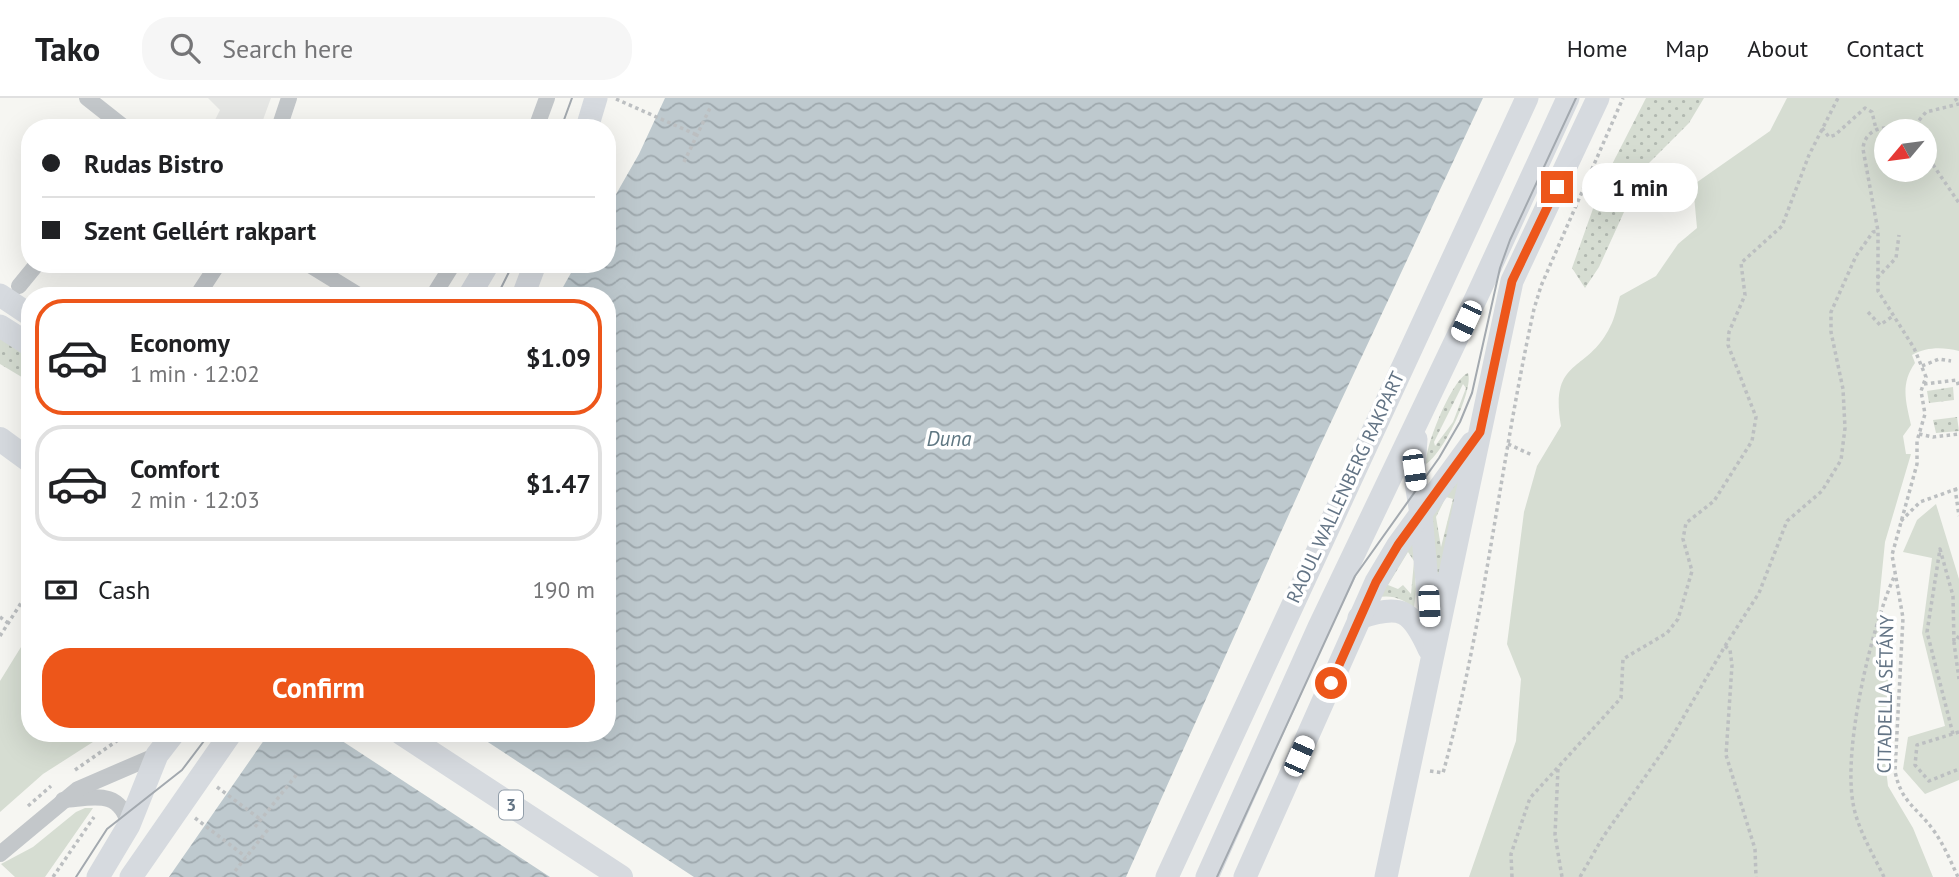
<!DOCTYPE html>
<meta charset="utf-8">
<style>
:root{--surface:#fff;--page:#f6f6f6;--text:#202124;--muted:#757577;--line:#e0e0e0;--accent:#ed561a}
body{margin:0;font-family:"PT Sans",sans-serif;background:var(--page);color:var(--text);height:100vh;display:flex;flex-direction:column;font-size:26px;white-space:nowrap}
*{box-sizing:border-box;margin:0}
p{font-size:23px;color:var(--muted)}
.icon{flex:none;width:38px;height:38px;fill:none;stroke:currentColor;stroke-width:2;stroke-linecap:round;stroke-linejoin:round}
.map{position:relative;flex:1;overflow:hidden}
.panel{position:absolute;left:21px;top:189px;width:595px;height:455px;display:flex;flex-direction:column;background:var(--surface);border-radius:28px;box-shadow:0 7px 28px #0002}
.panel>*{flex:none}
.guide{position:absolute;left:21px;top:21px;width:595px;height:154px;border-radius:28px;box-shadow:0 7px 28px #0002;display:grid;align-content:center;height:154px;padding:0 21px;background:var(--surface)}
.needle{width:46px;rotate:241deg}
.buttons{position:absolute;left:1874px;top:21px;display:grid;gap:14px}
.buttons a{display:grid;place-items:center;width:63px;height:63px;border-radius:50%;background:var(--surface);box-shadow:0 7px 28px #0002;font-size:35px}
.end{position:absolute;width:32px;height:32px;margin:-16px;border:9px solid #ed561a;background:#fff;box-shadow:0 0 0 4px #fff}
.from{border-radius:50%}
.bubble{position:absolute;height:49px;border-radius:24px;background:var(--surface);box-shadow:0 7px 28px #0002;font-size:23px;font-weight:700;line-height:49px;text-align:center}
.car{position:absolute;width:21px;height:42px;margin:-21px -10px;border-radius:9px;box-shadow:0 0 5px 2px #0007;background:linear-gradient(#fff 24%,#345 0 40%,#fff 0 76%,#345 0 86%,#fff 0)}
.guide b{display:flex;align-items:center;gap:24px;height:66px;font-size:26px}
.guide b+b{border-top:2px solid var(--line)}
.guide i{width:18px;height:18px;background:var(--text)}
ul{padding:12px 0 0;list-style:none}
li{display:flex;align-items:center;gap:21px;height:116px;margin:0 14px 10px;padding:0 7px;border:4px solid var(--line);border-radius:28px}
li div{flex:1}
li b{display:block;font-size:26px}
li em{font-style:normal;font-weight:700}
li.current{border-color:var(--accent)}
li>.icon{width:63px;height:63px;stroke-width:1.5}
.pay{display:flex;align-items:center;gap:18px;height:77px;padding:0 21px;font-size:26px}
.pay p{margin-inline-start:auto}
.primary-button{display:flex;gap:14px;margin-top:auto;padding:14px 21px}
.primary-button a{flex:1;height:80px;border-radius:28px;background:var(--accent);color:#fff;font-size:28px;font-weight:700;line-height:80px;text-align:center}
header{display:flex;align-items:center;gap:42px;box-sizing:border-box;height:98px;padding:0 35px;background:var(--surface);border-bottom:2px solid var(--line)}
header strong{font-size:33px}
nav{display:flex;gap:38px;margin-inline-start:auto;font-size:24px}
.search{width:490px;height:63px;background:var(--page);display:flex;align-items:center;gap:18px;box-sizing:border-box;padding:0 24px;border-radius:28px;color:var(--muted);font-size:26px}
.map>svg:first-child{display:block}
</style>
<header>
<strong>Tako</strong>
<div class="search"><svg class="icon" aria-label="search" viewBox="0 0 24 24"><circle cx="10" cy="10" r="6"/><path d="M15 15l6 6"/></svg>Search here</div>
<nav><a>Home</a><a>Map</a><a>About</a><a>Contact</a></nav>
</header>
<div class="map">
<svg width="1959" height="779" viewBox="0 0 1959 779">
<defs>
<pattern id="grass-dots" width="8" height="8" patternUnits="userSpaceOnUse" patternTransform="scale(1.75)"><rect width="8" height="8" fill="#d6ddd2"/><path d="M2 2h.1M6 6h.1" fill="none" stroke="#b1b8b0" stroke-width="1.8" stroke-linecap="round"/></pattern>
<pattern id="water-waves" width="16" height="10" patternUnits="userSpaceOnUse" patternTransform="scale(1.75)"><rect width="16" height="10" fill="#bec9ce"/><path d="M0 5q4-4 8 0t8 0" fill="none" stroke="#9ea8ad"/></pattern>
</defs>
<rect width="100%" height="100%" fill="#f6f6f2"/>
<path fill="#e6e7e5" d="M208,0H271L260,30H211L220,12Z"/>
<g fill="url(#grass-dots)" fill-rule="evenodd">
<path d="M1646,0H1704L1689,25L1644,70L1599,169L1585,190L1572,170L1601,88Z"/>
<path d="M0,236L30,256V284L0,266Z"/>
<path d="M1468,275C1474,292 1443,356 1426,366C1425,348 1452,281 1468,275ZM1463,286L1466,290L1453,324L1435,348L1434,344Z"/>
<path d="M1953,289L1954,302L1929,305L1927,293Z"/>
<path d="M1957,319L1959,333L1936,335L1933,322Z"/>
<path d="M1461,377L1438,484L1430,418ZM1446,399L1453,401L1441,449L1436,419Z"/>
<path d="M1413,442L1416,491L1414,511C1404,501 1391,496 1376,500ZM1408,454L1414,463L1411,496L1403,487L1398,491L1388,487Z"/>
</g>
<g fill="#d6ddd2" fill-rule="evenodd">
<path d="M1787,0H1959V253C1942,249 1927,249 1912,257L1915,265C1900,286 1906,304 1911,327L1903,338L1906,356H1911L1885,444L1878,514L1889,518L1891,531L1884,653L1888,688L1913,730L1933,779H1469L1516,643L1521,581L1507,546L1524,414L1537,368L1561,328C1549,259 1587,276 1610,229C1615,220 1617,208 1620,198L1656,178L1678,146L1697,130L1693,87L1770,33ZM1925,33V72H1886V33Z"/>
<path d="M1936,406L1959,481V682L1925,696L1903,671L1908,639L1945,628L1922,535L1932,460L1903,454L1917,422Z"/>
<path d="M30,526V635H107L43,676L0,714V583L21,549V542Z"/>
<path d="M85,710H93L45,779H15L1,766L33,749L76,714Z"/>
</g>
<path fill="url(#water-waves)" d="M665,0H1483L1317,354L1126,779H169L269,635H607V198H558L576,166H607V112L639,56Z"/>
<path fill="#f6f6f2" d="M330,635H474L694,779H550Z"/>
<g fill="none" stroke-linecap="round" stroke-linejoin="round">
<g stroke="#bcbfc1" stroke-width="3.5" stroke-dasharray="3.5 3.5" stroke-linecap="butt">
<path d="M1955,0L1959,6"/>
<path d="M616,1L697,37"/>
<path d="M1822,30L1829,39L1835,37L1865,10L1872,14L1876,31"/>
<path d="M1899,33C1883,25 1864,33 1863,51L1878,133V193L1914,250L1926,279L1921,293L1925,316L1917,343V366L1892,457L1903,520L1895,673C1901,705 1917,709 1934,733C1944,747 1951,764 1958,779"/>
<path d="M1910,33L1926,14L1959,6"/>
<path d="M1925,55L1959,105"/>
<path d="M684,64L710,10"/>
<path d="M1877,180L1896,160L1899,137"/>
<path d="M1868,214L1880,227L1893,218"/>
<path d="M1922,268L1939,261L1951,263"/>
<path d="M1924,286L1957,282L1959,290"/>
<path d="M1919,336L1933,339L1959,336"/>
<path d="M1508,346L1532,357"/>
<path d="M1955,390L1959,418"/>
<path d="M1901,423L1920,404L1959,390"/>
<path d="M0,519L8,525"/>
<path d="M0,538L30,491"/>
<path d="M1959,538L1954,545L1959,581"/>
<path d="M1725,548L1730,552L1732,567L1726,657L1755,751L1756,779"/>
<path d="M1959,634L1917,647L1915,667L1929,683L1959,671"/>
<path d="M1953,636L1927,534L1940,451L1953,498L1954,545"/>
<path d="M1558,671L1555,737L1562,779"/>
<path d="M75,672L128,635"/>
<path d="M1430,673L1443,675C1485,523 1500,365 1534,211L1541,188L1623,0"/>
<path d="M217,689L260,721"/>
<path d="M28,708L51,688"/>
<path d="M195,720L246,759"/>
<path d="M255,729L297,676"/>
<path d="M235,773L270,729"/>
<path d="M53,779L94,719"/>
<path d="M1512,779L1511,756L1530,700L1621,600L1623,561L1667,535L1678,521L1692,473L1683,441L1686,425L1714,403L1752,343L1756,319L1728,247L1729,234L1745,197L1741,165L1782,128L1809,57L1838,0"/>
<path d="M1580,779L1603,739L1666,649L1725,548L1759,495L1787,423L1822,393L1841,362L1845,330L1843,291L1831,234V214L1856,158L1873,134L1878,133"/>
<path d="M1884,779C1873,756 1857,730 1853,705C1843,649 1871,531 1894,479"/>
</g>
<g stroke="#c3c7ca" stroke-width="16">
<path d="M87,0L125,30"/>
<path d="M279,30L289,0"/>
<path d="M536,30L547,0"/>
<path d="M308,166L360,198"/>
<path d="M19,188L37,166"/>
<path d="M197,198L218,166"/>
<path d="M433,198L453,166"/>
<path d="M63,702C93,700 119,690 129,727"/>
<path d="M0,756L78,691L157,657"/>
</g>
<g stroke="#d6dadf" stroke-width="23">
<path d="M587,30L596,0"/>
<path d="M0,197L30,217"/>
<path d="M469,198L488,166"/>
<path d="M523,198L535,166"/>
<path d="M0,228L30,247"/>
<path d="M1416,341L1414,372L1421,416L1431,530"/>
<path d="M1359,520C1401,506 1411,511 1429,551"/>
<path d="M98,779L129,727L157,657L174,635"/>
<path d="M131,779L231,635"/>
<path d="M1167,779L1527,0"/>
<path d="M1207,779L1319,529L1477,198L1568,0"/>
<path d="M1245,779L1376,484L1398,447L1472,345"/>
<path d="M1386,779L1512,183L1598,0"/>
</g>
<g stroke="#d6dadf" stroke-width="24">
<path d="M0,341L30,363"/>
<path d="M401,635L621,779"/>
</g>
<g stroke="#a3a9af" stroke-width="2">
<path d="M561,30L572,0"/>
<path d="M497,198L513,166"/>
<path d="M76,779L107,731L182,672L210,635"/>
<path d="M1217,779L1355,478L1439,360L1460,324L1472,295L1500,170L1510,142L1576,0"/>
</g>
</g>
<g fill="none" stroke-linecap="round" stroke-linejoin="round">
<path stroke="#ed561a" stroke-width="9" d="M1331,585L1376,484L1398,447L1480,334L1512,183L1557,89"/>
</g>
<g text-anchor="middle" stroke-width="7" stroke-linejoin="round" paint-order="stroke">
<rect fill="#fff" stroke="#929eaa" stroke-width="2" x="499" y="692.5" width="24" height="29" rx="5"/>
<g font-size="18" font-weight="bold" fill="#637485">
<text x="511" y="713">3</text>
</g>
<g font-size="19" fill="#637485" stroke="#fff">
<text transform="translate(1345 389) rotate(-65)" y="7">RAOUL WALLENBERG RAKPART</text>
<text transform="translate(1885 596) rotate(-89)" y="7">CITADELLA SÉTÁNY</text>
</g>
<g font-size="21" font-style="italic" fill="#5f7782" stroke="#fff">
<text x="949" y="348">Duna</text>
</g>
</g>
</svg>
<div class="buttons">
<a><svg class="needle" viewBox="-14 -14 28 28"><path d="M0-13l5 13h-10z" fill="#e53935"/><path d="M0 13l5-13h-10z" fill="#757577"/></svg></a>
</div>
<i class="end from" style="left:1331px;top:585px"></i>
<i class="end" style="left:1557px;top:89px"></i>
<div class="bubble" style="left:1582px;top:65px;width:116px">1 min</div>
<i class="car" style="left:1466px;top:223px;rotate:205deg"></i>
<i class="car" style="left:1414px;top:372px;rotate:172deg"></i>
<i class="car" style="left:1429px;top:508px;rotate:177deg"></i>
<i class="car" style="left:1299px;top:658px;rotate:24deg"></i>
<div class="guide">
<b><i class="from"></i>Rudas Bistro</b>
<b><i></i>Szent Gellért rakpart</b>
</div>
<section class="panel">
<ul>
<li class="current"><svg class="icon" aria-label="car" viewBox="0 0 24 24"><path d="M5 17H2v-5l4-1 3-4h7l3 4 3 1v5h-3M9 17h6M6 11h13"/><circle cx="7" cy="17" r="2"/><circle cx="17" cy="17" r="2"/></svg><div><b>Economy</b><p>1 min · 12:02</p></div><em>$1.09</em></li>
<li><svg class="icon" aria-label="car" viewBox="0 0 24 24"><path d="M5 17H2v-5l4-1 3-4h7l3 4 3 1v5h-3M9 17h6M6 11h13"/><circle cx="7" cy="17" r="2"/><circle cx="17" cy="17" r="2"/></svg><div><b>Comfort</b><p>2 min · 12:03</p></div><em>$1.47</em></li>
</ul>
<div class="pay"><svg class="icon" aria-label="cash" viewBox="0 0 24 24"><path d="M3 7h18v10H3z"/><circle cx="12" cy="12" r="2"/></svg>Cash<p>190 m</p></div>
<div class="primary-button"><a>Confirm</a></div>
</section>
</div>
